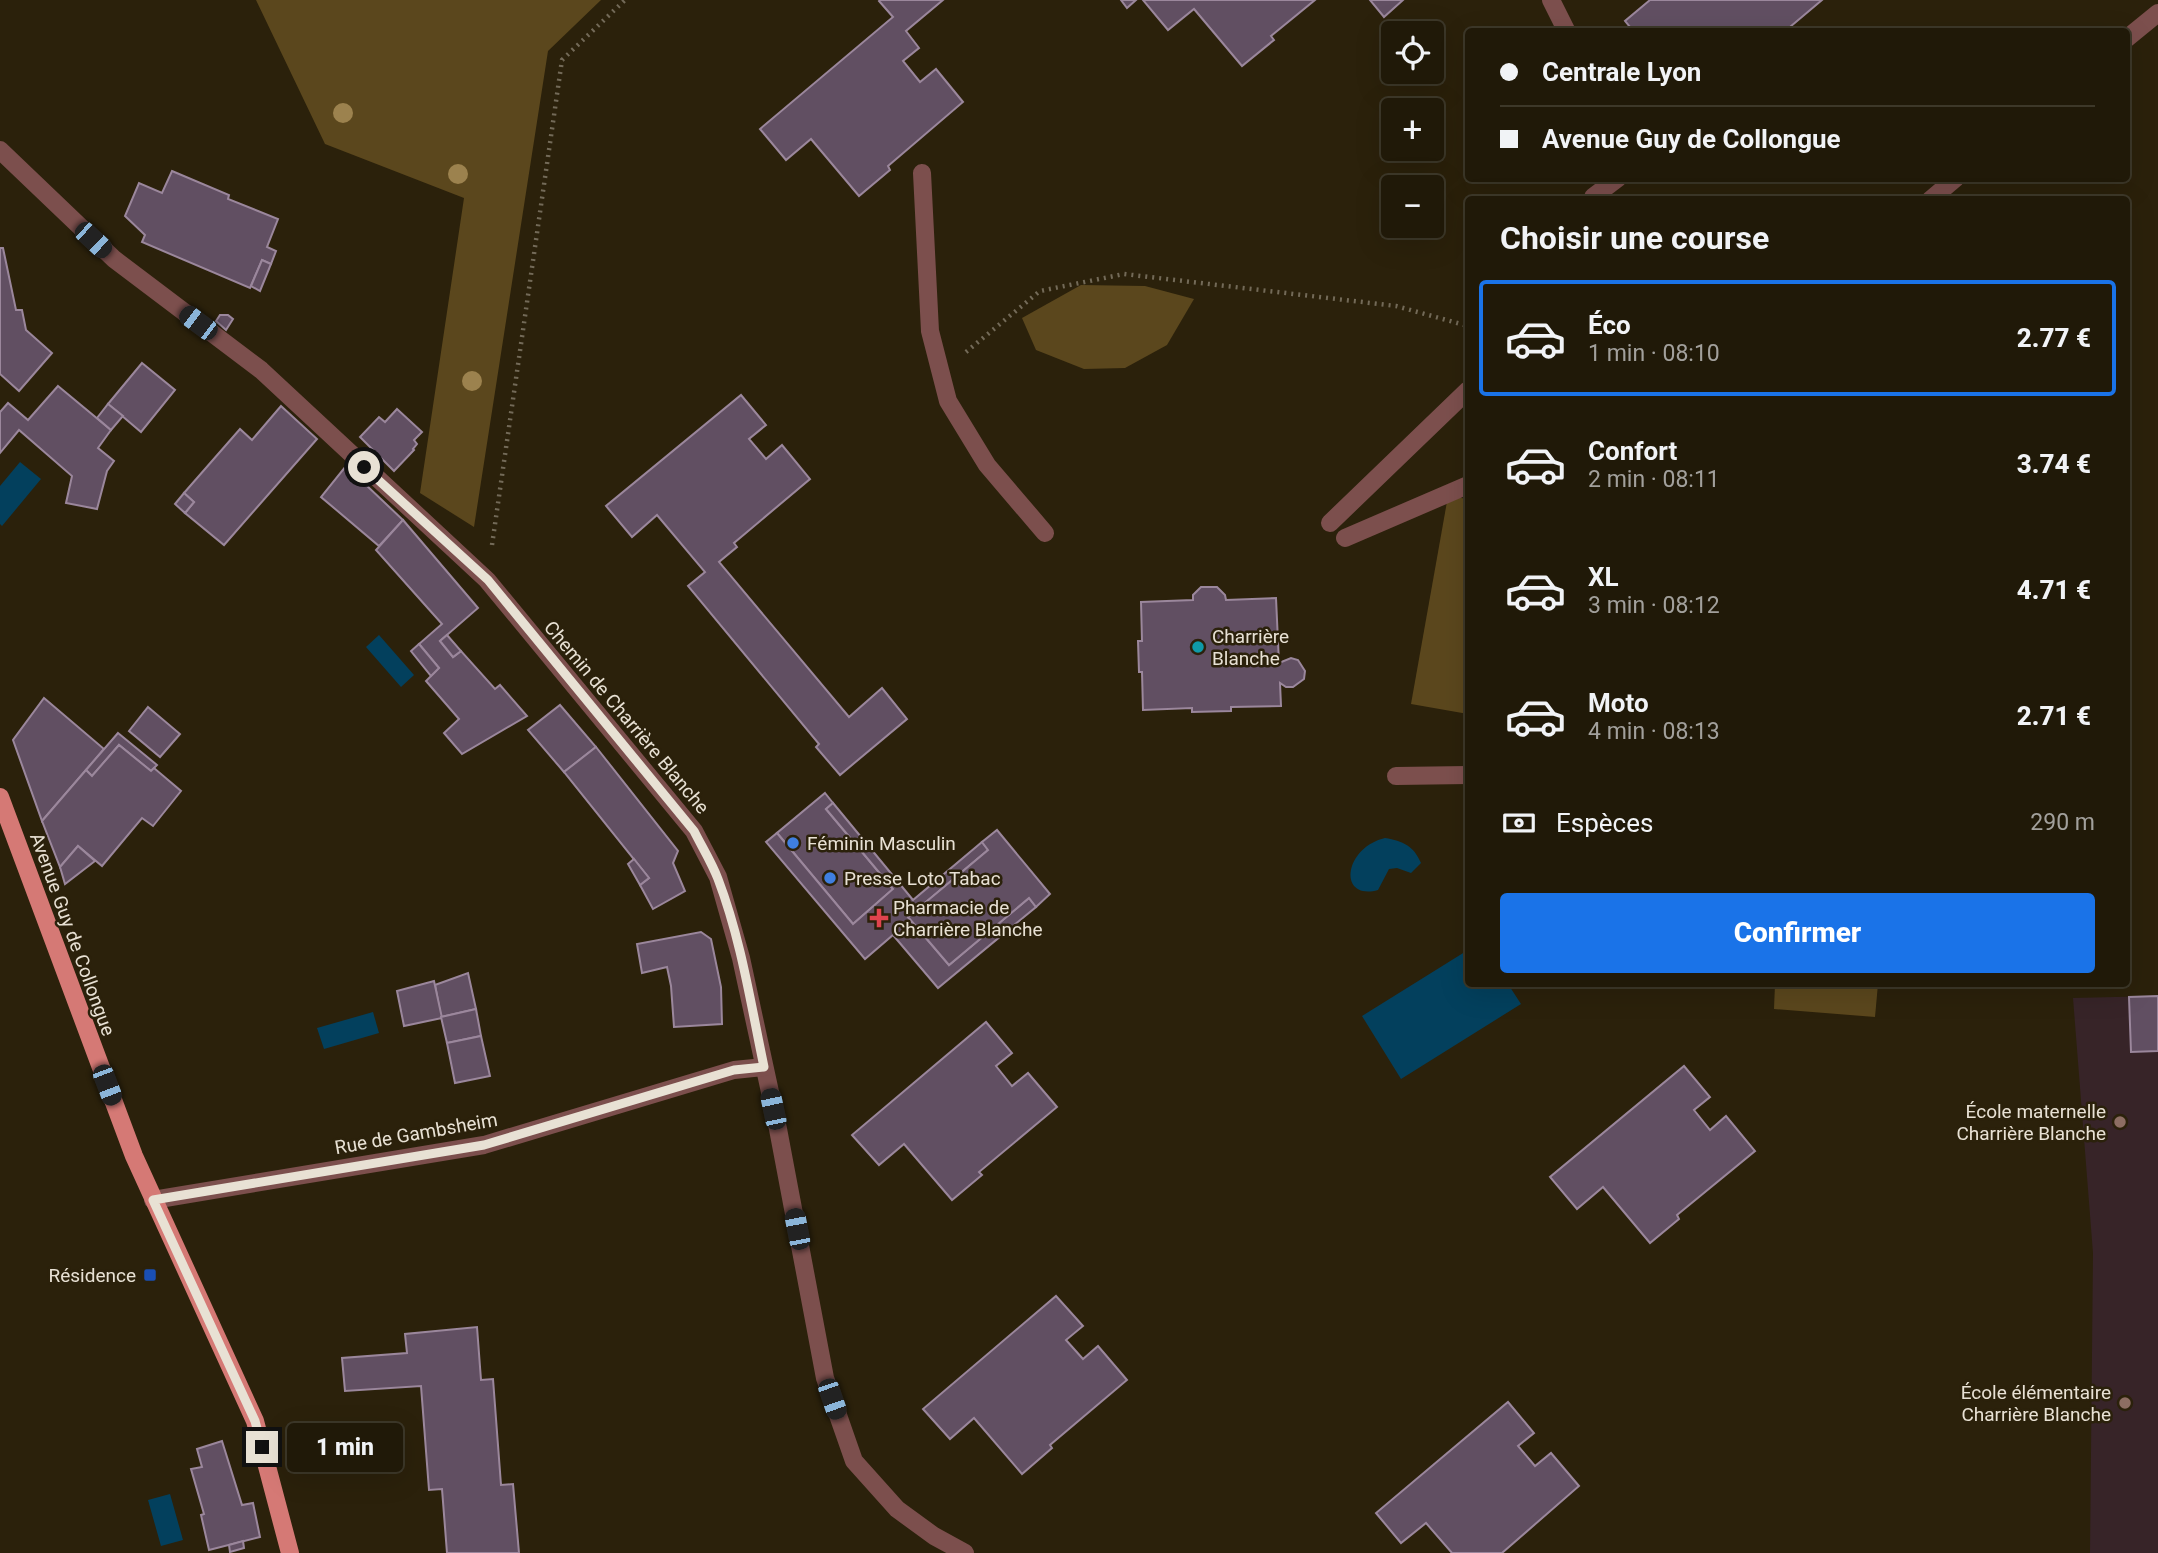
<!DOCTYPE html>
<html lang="fr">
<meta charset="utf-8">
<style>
:root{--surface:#201908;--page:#282212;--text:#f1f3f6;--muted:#a2a09c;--line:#3d3829;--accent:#1a73e8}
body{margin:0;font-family:Roboto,sans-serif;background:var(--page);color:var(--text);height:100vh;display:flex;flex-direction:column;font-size:26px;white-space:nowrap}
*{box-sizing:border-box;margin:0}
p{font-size:23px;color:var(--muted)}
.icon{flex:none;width:38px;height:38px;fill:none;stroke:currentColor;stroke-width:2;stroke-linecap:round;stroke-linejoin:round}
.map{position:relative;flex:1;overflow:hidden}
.details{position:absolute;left:1465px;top:196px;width:665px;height:791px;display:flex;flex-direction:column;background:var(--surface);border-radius:7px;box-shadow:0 7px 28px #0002,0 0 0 2px var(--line)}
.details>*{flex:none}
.hud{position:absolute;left:1465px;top:28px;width:665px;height:154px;border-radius:7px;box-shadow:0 7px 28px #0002,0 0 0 2px var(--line);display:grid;align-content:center;height:154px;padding:0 35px;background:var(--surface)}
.fabs{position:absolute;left:1381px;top:21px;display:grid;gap:14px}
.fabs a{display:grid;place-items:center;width:63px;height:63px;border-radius:7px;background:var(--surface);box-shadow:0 7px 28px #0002,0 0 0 2px var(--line);font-size:35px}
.end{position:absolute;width:32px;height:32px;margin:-16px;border:9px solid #e8e1d4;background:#111;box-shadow:0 0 0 4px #111}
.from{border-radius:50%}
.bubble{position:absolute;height:49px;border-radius:7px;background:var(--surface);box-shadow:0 7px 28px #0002,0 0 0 2px var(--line);font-size:23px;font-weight:800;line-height:49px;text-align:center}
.car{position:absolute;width:21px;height:42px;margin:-21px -10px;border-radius:9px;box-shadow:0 0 5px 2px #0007;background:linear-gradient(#222 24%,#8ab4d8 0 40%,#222 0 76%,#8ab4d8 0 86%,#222 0)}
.hud b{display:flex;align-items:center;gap:24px;height:66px;font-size:26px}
.hud b+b{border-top:2px solid var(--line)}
.hud i{width:18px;height:18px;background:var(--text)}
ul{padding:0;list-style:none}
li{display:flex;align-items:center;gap:21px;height:116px;margin:0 14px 10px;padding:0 21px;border:4px solid transparent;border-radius:7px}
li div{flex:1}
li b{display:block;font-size:26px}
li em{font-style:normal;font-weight:800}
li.current{border-color:var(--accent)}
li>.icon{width:63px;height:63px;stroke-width:1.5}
h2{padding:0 35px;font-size:32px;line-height:84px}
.pay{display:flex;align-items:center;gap:18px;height:77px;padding:0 35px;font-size:26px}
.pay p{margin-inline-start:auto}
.action{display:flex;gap:14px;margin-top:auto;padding:14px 35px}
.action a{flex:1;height:80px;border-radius:7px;background:var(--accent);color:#fff;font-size:28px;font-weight:800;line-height:80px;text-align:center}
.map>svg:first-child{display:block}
</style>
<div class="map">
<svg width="2158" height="1553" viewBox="0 0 2158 1553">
<rect width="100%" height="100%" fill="#2b210b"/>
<path fill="#372428" d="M2158,996V1553H2090L2093,1253L2073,998Z"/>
<g fill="#5b471d">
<path d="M256,0H601L548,51L474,527L420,493L464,198L325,144Z"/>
<path d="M1081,285L1145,286L1194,299L1167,345L1125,368L1084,369L1036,350L1022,318Z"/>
<path d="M1448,496L1468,499V714L1411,704Z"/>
<path d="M1775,984H1878L1875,1017L1774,1009Z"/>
</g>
<g fill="#03405d">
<path d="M20,462L41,479L2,526L0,524V486Z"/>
<path d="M379,635L414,675L401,687L366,647Z"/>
<path d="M1385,838C1403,841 1414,846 1421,863L1411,873L1397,868L1389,869L1378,890C1338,901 1343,848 1385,838Z"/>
<path d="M1468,950V984H1508L1521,1004L1401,1079L1362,1016Z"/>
<path d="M373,1012L379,1033L324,1049L317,1028Z"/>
<path d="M170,1494L183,1540L161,1546L148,1500Z"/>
</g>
<g fill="#614f62" stroke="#9b879c" stroke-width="2">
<path d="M880,0H943L906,31L919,48L903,61L920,82L936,69L963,102L888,166L890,170L859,196L811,139L786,160L760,129L893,17L879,1Z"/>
<path d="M1121,0H1136L1127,8Z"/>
<path d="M1143,0H1315L1271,36L1274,40L1242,66L1194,9L1168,30Z"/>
<path d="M1370,0H1403L1384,17Z"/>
<path d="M1650,0H1822L1784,32H1634L1625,21Z"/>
<path d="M172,171L229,195L228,199L278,219L267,247L276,251L271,264L262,260L250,288L142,242L145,235L125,216L139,183L162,193Z"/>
<path d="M0,248H3L16,310H22L26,330L52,353L19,391L0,374Z"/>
<path d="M262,260L271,264L260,291L251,286Z"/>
<path d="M220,315H228L233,319L226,330L216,321Z"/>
<path d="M142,363L175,390L141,432L108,404Z"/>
<path d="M58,386L111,430L98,448L114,461L107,471L97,509L66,503L72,476L19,430L0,453V412L8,403L28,420Z"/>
<path d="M741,395L766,425L749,439L766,459L782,445L810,479L734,543L737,547L719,562L849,717L882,688L907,719L840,775L816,747L819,744L688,586L705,572L657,515L632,537L606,506Z"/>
<path d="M108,404L123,416L111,430L97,418Z"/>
<path d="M281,406L317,439L224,545L185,513L194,502L184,493L240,429L252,440Z"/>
<path d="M397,409L422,432L414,440L417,444L413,449L414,450L394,471L360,437L379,417L385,422Z"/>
<path d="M346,466L403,520L379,546L321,497Z"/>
<path d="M184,493L194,502L185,513L175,504Z"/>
<path d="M403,520L478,608L440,641L453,657L461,651L495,689L500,685L527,716L462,754L444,733L459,719L426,681L439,668L419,644L442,624L376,550Z"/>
<path d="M1201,587H1217L1225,595L1226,600L1276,598L1279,663L1291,658L1298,660L1305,671L1304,679L1293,687H1286L1280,683L1281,706L1231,707V711L1192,712V708L1143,710L1142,672H1139L1138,641H1142L1141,602L1193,600V595Z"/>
<path d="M447,635L461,651L453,657L440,641Z"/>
<path d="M419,644L439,668L431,676L411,651Z"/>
<path d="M44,698L104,749L42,821L13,740Z"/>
<path d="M560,705L596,747L564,772L528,730Z"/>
<path d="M148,707L180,734L160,757L129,731Z"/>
<path d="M118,733L157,765L151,771L119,745L92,776L86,770Z"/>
<path d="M119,745L151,771L154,768L181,791L153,826L142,818L102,866L78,846L60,867L42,821L86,770L92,776Z"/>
<path d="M596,747L678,851L673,863L685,891L653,909L640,885L649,878L564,772Z"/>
<path d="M825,793L833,803L826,809L893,889L853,924L777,833Z"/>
<path d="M833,803L913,900L982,842L988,850L908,917L949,965L1029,898L1036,907L938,988L893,935L865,959L766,842L777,833L853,924L893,889L826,809Z"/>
<path d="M997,830L1050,894L1036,907L1029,898L949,965L908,917L988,850L982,842Z"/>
<path d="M78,846L95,861L65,884L60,867Z"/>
<path d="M634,859L649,878L640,885L628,864Z"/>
<path d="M701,932L711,939L721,987L722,1024L674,1027L671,986L667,967L642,973L637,944Z"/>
<path d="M468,973L476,1009L441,1017L435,985Z"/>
<path d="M434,981L442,1018L404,1026L397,991Z"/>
<path d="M2158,996V1051L2131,1052L2129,997Z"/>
<path d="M476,1009L481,1036L447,1043L441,1017Z"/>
<path d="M986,1022L1012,1053L996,1066L1012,1086L1028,1073L1057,1107L979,1172L982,1175L952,1200L904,1144L879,1165L852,1135Z"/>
<path d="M481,1036L490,1076L455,1083L447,1043Z"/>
<path d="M1684,1066L1710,1097L1694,1110L1710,1130L1726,1116L1755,1151L1677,1215L1679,1219L1650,1243L1603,1187L1577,1209L1550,1177Z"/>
<path d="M1056,1296L1083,1326L1066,1340L1083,1359L1098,1346L1127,1380L1050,1445L1052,1448L1022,1474L974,1418L950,1439L923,1409Z"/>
<path d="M477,1327L481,1380L493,1379L501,1485L513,1484L519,1553H447L442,1489L429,1490L421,1386L345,1391L342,1358L407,1353L405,1334Z"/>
<path d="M1508,1402L1534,1433L1518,1446L1535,1466L1551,1453L1579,1486L1502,1553H1452L1426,1523L1401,1543L1376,1513Z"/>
<path d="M222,1441L242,1505L253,1503L260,1537L209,1550L201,1515L204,1514L191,1469L202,1467L197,1449Z"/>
<path d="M243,1541L244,1548L230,1552L229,1545Z"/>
</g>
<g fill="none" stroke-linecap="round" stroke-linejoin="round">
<g stroke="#736a58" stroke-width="4.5" stroke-dasharray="2 5" stroke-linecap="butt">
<path d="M966,352L1040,291L1124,274L1396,306L1468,326"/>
<path d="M492,545L562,60L625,0"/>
</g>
<g stroke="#7c4f4d" stroke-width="18">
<path d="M1551,0L1567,32"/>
<path d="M2126,39L2158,13"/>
<path d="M0,150L114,259L261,370L487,580L694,831L718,877L741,958L778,1129L825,1378L854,1461L897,1509L934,1536L965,1553"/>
<path d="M922,173L930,331L948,401L987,465L1045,533"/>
<path d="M1593,197L1618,178"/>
<path d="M1930,200L1956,178"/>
<path d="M1330,523L1468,390"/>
<path d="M1345,538L1468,485"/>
<path d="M1396,776L1468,775"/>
<path d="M153,1200L484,1145L734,1070L764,1067"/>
</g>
<path stroke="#d57975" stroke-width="18" d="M0,797L134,1156L255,1421L290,1553"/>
</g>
<g fill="#9c824e">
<circle cx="343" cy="113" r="10"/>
<circle cx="458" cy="174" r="10"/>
<circle cx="472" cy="381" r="10"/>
</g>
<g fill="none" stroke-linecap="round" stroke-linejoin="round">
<path stroke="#e8e1d4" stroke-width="9" d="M262,1447L255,1421L153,1200L484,1145L734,1070L764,1067C751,1005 741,939 718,879C712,863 702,847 694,831L488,580L364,467"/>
</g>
<circle fill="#0f9aa8" stroke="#2b210b" stroke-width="2.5" cx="1198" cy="647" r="7"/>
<g fill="#3f7fe0" stroke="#2b210b" stroke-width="2.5">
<circle cx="793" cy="843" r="7"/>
<circle cx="830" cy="878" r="7"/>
</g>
<path fill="#e0444e" stroke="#2b210b" stroke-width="2.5" d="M875.5 907.5h7v7h7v7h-7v7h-7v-7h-7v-7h7z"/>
<g fill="#8d6e63" stroke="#2b210b" stroke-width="2.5">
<circle cx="2120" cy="1122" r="7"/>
<circle cx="2125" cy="1403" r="7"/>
</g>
<rect fill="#1a4fb4" stroke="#2b210b" stroke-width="2.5" x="143" y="1268" width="14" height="14" rx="3.5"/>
<g text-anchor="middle" stroke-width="5" stroke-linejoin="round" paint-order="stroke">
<g font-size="19" fill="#e8e1d4" stroke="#2b210b" text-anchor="start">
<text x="1212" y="643">Charrière<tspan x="1212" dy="22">Blanche</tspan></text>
<text x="807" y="850">Féminin Masculin</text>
<text x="844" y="885">Presse Loto Tabac</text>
<text x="893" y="914">Pharmacie de<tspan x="893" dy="22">Charrière Blanche</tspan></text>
<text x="2106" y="1118" text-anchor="end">École maternelle<tspan x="2106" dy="22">Charrière Blanche</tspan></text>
<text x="136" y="1282" text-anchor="end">Résidence</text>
<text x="2111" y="1399" text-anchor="end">École élémentaire<tspan x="2111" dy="22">Charrière Blanche</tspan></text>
</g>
<g font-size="19" fill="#e8e1d4" stroke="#2b210b">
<text transform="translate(627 717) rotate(50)" y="7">Chemin de Charrière Blanche</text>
<text transform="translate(73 934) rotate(70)" y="7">Avenue Guy de Collongue</text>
<text transform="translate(416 1133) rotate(-10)" y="7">Rue de Gambsheim</text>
</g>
</g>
</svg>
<div class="fabs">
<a><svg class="icon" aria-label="locate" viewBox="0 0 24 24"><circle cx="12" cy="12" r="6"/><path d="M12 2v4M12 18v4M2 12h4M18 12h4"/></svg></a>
<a>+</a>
<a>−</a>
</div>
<i class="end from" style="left:364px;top:467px"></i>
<i class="end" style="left:262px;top:1447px"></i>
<div class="bubble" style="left:287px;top:1423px;width:116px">1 min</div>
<i class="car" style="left:93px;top:240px;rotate:133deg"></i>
<i class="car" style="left:198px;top:323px;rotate:307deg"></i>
<i class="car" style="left:107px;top:1085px;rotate:159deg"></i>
<i class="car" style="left:773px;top:1109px;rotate:348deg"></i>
<i class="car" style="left:797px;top:1229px;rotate:349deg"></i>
<i class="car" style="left:832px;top:1399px;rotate:161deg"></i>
<div class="hud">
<b><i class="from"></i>Centrale Lyon</b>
<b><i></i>Avenue Guy de Collongue</b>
</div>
<section class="details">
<h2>Choisir une course</h2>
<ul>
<li class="current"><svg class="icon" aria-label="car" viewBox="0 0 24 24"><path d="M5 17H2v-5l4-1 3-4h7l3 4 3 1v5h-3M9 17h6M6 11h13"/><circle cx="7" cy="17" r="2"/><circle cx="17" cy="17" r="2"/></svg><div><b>Éco</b><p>1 min · 08:10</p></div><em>2.77 €</em></li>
<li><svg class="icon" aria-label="car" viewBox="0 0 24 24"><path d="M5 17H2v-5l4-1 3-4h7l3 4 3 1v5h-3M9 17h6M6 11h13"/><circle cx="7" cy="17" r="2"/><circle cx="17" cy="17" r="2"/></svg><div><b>Confort</b><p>2 min · 08:11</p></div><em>3.74 €</em></li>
<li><svg class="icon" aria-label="car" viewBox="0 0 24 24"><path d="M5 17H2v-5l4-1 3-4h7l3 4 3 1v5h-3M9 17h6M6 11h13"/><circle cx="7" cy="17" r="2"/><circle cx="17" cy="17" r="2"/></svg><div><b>XL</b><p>3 min · 08:12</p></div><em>4.71 €</em></li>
<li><svg class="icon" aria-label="car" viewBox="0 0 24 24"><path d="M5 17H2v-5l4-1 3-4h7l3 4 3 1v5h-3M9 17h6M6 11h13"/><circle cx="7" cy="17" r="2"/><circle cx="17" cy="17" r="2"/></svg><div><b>Moto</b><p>4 min · 08:13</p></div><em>2.71 €</em></li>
</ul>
<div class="pay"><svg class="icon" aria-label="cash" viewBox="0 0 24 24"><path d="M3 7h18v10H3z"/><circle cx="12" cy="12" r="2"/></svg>Espèces<p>290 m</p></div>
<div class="action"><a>Confirmer</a></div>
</section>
</div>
